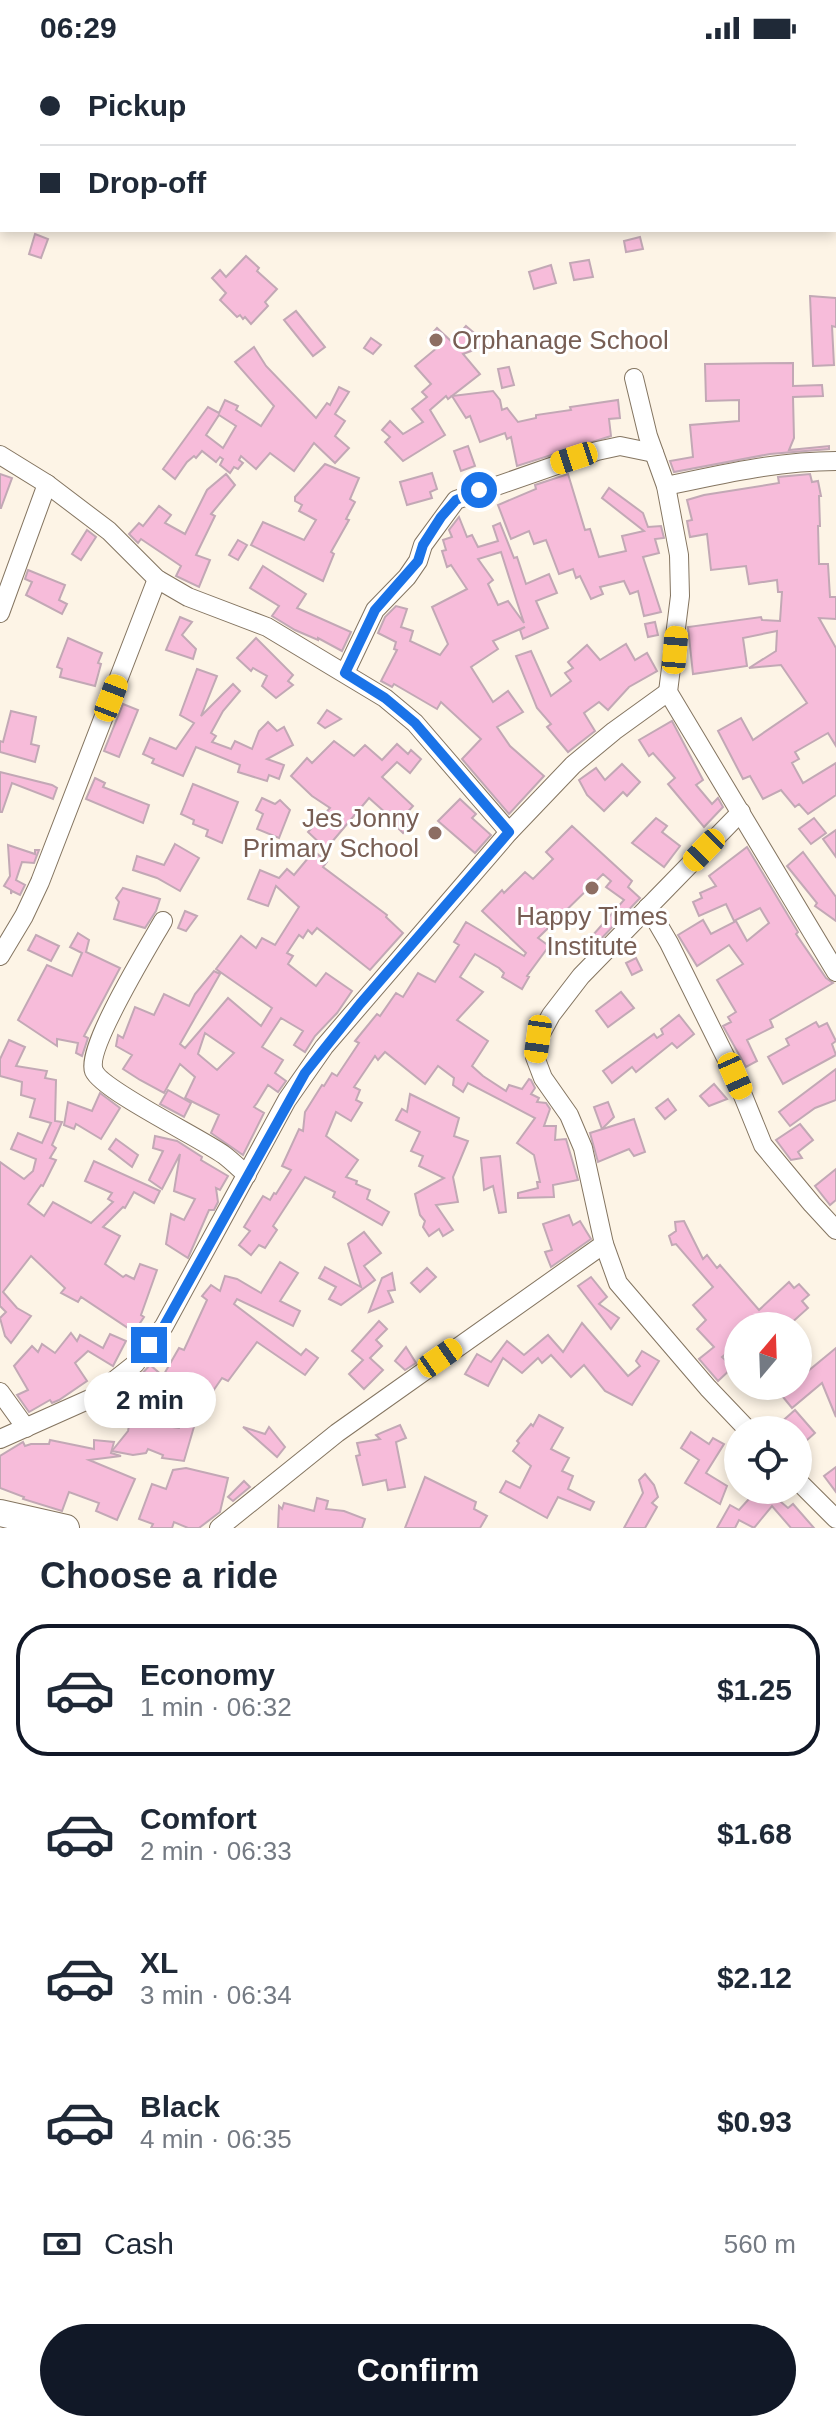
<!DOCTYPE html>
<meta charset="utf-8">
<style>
:root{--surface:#fff;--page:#f2f2f3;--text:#1f2937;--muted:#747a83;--line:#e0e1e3;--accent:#111827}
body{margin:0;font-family:Helvetica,sans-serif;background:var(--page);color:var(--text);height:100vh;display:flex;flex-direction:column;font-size:30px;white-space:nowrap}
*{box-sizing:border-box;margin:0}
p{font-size:26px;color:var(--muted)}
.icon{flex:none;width:44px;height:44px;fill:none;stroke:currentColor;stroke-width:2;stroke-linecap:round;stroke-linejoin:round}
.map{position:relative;height:1472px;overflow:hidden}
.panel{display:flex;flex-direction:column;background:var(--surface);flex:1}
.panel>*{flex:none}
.hud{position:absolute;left:0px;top:0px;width:836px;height:176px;box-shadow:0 4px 12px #0003;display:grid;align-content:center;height:176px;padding:0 40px;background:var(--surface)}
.needle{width:52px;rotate:19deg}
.tools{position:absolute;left:724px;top:1256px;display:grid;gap:16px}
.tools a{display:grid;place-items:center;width:88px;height:88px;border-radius:50%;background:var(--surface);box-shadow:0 4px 12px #0003;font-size:40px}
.end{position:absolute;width:36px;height:36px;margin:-18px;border:10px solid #1a73e8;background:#fff;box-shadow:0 0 0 4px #fff}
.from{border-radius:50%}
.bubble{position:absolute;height:56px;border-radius:28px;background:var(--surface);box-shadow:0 4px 12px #0003;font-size:26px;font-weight:700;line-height:56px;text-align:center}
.car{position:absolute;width:24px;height:48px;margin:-24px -12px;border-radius:10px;box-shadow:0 0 6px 2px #0007;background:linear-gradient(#f5c518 24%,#345 0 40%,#f5c518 0 76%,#345 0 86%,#f5c518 0)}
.hud b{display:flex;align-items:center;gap:28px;height:76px;font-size:30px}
.hud b+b{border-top:2px solid var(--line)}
.hud i{width:20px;height:20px;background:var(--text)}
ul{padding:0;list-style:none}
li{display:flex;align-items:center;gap:24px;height:132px;margin:0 16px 12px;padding:0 24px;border:4px solid transparent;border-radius:32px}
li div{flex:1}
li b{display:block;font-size:30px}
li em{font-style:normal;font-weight:700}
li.current{border-color:var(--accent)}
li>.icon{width:72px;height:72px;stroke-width:1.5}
h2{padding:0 40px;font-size:36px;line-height:96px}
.pay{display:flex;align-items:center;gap:20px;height:88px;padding:0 40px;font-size:30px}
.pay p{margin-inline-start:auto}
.action{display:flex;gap:16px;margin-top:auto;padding:16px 40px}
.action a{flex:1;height:92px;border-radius:48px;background:var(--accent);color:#fff;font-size:32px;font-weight:700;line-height:92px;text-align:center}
.status{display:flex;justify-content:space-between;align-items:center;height:56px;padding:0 40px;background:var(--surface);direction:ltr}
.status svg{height:22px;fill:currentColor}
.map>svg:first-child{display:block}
</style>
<div class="status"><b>06:29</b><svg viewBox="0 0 49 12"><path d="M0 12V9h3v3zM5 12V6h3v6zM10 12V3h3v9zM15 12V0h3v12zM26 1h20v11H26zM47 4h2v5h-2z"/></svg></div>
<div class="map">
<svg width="836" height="1472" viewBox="0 0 836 1472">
<rect width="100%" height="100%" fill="#fdf4e6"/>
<g fill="#f7bcda" stroke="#c2a8b5" stroke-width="2" fill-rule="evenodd">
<path d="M35,178L48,183L41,202L29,198Z"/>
<path d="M640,181L643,193L626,196L624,185Z"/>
<path d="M246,200L259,212L257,215L277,233L265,246L268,250L251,268L245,261L243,263L240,259L237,261L220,244L226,237L212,222L220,214L226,221Z"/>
<path d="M589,204L593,221L574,224L570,207Z"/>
<path d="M551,209L556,227L534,233L529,216Z"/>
<path d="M810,240L836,242V271L832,270L834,309L813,310Z"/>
<path d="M296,255L325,291L313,300L284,264Z"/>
<path d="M466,270L488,289L463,298L480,318L448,343L446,340L430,354L445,379L403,405L385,386L390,381L382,374L390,365L403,378L423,366L412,353L427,341L422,336L431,328L415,310L438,291L428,282L437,272L452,286Z"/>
<path d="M371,282L381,289L373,298L364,292Z"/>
<path d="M254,291L266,310L316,362L327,347L330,349L339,331L349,336L335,358L345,365L335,380L349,392L335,407L314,387L294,415L270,397L256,413L241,400L239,404L243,407L238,413L234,411L230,417L220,409L223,403L220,401L216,406L202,395L196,402L194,400L187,406L175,423L163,413L208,351L219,357L225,344L238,350L236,354L261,370L274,350L235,306ZM219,359L236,370L223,392L206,379Z"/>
<path d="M793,307V330L822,329L823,340L793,341L794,382L789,394L829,390V393L770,398L674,416L670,405L693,401L690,369L739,365V344L706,345L705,308Z"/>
<path d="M509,311L514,329L502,332L498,313Z"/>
<path d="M493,335L500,344L502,354L507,352L518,366L536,362V359L571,354L570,351L618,344L620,362L609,363L611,380L517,410L511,381L507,383L505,377L480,386L470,360L466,362L452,340Z"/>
<path d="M468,390L475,410L461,415L454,395Z"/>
<path d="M325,408L359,422L350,443L355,446L346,463L349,464L331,496L334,498L323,525L251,489L263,466L304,484L316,464L299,455L302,449L295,445V441Z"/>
<path d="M432,417L437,433L430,436L432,442L407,449L400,426Z"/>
<path d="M0,418L12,422L1,452H0Z"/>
<path d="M226,418L235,429L211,458L215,460L196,499L210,504L199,531L176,520L181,510L141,483L138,487L129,478L139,467L143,470L159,450L171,459L165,467L185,478L207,434Z"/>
<path d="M568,418L585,474L590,473L599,501L626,495L622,480L644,475L602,442L609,432L643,457L648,471L661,470L664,482L655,483L659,497L643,501L661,556L644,560L638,535L630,538L624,525L600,531L603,538L591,543L580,520L576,522L573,513L559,518L546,484L534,488L529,475L511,483L498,449L536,433L535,429Z"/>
<path d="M810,418L812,426L818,425L821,440H819L820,470H818L819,508H828L830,541H836V563L819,562L836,592V690L828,677L795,696L799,703L792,707L803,727L836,707V739L808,758L799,748L795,751L781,734L763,743L750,720L743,723L718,675L741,662L753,684L807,647L781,609L749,612L776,595L777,575L743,582L747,610L693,618L688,571L761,561L762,564L780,565L782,536H778L777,524L749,528L746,510L711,514L707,478L690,481L687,465L692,464L687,444L704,439L779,427L778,421Z"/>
<path d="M459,461L467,481L472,479L478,491L498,485L493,470L500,467L514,502L517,501L526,528L549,518L557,537L536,545L548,572L523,583L520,574L525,571L493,585L498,593L471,611L493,646L508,635L523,656L497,671L510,690L544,720L509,758L462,703L481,683L441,646L437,653L394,628L392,631L381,625L397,594L394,593L396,586L378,577L385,561L396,550L407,553L401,571L413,575L410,585L440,599L448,588L432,551L467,533L451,509L447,511L442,495L446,494L443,484L452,481L449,474ZM501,496L517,546L524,567L508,545L498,549L488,528L493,524L478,503Z"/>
<path d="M87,474L96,481L81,504L72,498Z"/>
<path d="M238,484L247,489L238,504L229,499Z"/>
<path d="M263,510L306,538L297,552L351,576L342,595L318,582V584L295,574L272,560L279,550L250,532Z"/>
<path d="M28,514L65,529L59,544L67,548L62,558L26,539L32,526L25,523Z"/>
<path d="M180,561L192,566L182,579L196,593L193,603L166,594Z"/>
<path d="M655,566L658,579L648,581L645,568Z"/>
<path d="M68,582L102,597L98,607L101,608L95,630L60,621L62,613L57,611Z"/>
<path d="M256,582L293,619L288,625L293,629L276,642L262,630L267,620L253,612L251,615L237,602Z"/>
<path d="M626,588L635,604L647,597L657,615L629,631L608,654L599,646L584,657L595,675L568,696L547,671L551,668L537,652L516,600L531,595L551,640L571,625L565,617L573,612L568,606L587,589L600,604Z"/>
<path d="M197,613L217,620L201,660L233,628L240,635L223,655L211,677L216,680L212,686L231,693L235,685L252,693L259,675L268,666L277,675L284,671L293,689L267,703L284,709L279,723L269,719L267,725L238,716L240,709L196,691L183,720L152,707L154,703L143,698L150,682L176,693L194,667L180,659Z"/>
<path d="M123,648L138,654L119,701L104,695Z"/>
<path d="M327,654L341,663L325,672L318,667Z"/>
<path d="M11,655L36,661L31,688L39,690L35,706L0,696V685L3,686Z"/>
<path d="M672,665L703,724L696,729L712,748L718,742L723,751L704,771L668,728L675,722L653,697L649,700L639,684Z"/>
<path d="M334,685L354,700L365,689L382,704L397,688L408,698L411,694L421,703L410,717L397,706L382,721L413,750L404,760L411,767L403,777L395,769L397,767L369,742L326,793L308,776L330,752L312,740L291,720L307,702L312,707Z"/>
<path d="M622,708L640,726L627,740L623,736L604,755L587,739L579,724L596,712L605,724Z"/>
<path d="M0,716L52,729L57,732L53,743L12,727L2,756H0Z"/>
<path d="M95,722L105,727L103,731L149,749L143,767L86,743Z"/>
<path d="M193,728L238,746L222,787L206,780L208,774L193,768L194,764L181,758Z"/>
<path d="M262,742L275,748L280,744L290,754L279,782L257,773L263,758L256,754Z"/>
<path d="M460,743L476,758L472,762L491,779L475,797L438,765Z"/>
<path d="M656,762L667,770L662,776L680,790L664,811L632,787Z"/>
<path d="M814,762L826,777L811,788L799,773Z"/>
<path d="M572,770L632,825L628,831L640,842L599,885L593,879L624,844L606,831L611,825L603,818L538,882L549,890L527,920L529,921L522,933L502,921L504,917L499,912L475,898L460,921L483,936L457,964L488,985L472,1010L483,1020L506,1035L509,1029L522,1033L529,1023L531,1024L535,1032L531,1038L539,1042L537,1046L546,1047L550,1053L544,1070H556L555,1084L566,1083L578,1124L553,1129L554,1141L518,1142V1137L538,1132L537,1126H540L534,1099L517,1087L535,1062L468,1027L463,1036L453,1029L454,1022L438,1010L425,1028L385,996L378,1004L375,1000L354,1031L360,1034L356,1044L362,1047L351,1065L336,1056L326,1080L358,1104L346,1121L357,1125L356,1128L370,1134L367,1143L389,1156L382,1169L333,1141L335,1136L305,1121L273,1170L277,1174L265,1192L259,1189L251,1199L239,1189L250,1175L244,1171L263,1140L270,1144L274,1137L276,1138L291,1114L282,1110L299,1073L303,1075L305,1056L322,1029L324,1030L332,1017L337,1020L359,987L355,985L377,958L380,960L396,937L403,941L418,917L435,926L459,889L454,886L466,866L524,900L526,897L482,855L502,834L504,837L525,816L533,823L553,803L546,796Z"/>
<path d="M836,774V801L823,783Z"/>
<path d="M175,788L199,802L180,835L157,822L133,814L137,800L164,809Z"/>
<path d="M8,789L35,798V794H39L34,807L22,806L16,824L25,829L20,839L12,835L11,838V834L4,830L10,820Z"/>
<path d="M747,791L798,876L796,878L826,922L833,927L770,964L773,971L747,984L757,1005L746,1011L723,970L731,966L728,961L736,956L717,924L743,908L729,889L697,910L678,879L703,864L711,878L736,865L747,885L769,867L760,852L734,865L726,848L699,860L693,846L702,842L700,837L716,830L709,820Z"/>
<path d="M314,795L327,806L323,811L387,859L386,861L403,877L370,914L317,872L312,878L308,874L303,882L299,879L287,897L293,900L288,908L316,930L326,917L352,935L337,957L315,980L305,996L294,989L303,975L281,962L262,991L283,1004L275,1017L286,1025L278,1036L268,1029L257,1047L254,1051L264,1057L243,1099L211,1077L219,1059L185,1042L195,1021L180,1008L164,1037L140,1024L123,1013L132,999L116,990L118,979L123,982L135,951L154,959L164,938L189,950L195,938L214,915L220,918L180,988L185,992L228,942L261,970L272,952L216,913L241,880L256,892L262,882L275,889L299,851L276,830L268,850L248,843L260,814L279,822L287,813L294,819ZM205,977L234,997L217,1014L198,998Z"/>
<path d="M803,796L836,841V865L815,850L817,847L787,810Z"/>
<path d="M123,832L160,843L156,855L145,872L114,863L119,846L116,842Z"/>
<path d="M185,855L197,860L186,875L178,872Z"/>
<path d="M78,877L89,884L86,896L120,912L84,980L88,982L82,1000L76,997L78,987L57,983V990L18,964L47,909L72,920L82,897L70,891Z"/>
<path d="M36,879L59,890L51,905L28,894Z"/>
<path d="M636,902L642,914L632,919L626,907Z"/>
<path d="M621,936L634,952L608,971L596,955Z"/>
<path d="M679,959L694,978L677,992L672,987L636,1016L632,1011L612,1027L603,1015L654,978L657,982L663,978L661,973Z"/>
<path d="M816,966L819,971L827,967L836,985L832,988L836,999L783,1028L768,1001L789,989L786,983Z"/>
<path d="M9,984L25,991L16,1010L47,1015L45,1022L56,1024L55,1065L62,1066L52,1089L56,1092L50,1102L56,1104L43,1130L41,1129L28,1148L44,1160L53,1146L91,1167L113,1146L108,1143L112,1137L85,1125L94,1105L160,1135L154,1147L134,1136L125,1152L123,1151L103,1171L120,1180L105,1208L123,1221L126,1219L134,1223L140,1208L157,1214L141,1259L144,1261L134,1276L81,1241L78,1246L61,1237L65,1232L31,1200L3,1236L17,1252L31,1260L11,1287L5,1280L0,1262L6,1256L0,1250V1106L24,1123L33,1115L36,1103L11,1093L18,1077L42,1087L51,1067L30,1061L35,1043L21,1039L22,1026L0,1020V1003Z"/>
<path d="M836,1013V1044L815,1052L790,1070L779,1056Z"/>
<path d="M714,1028L727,1043L709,1050L700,1040Z"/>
<path d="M168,1034L191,1047L184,1061L160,1048Z"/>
<path d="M100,1037L120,1052L101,1083L76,1068L74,1073L64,1069L68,1046L92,1055Z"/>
<path d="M410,1038L459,1062L454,1080L468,1085L453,1121L458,1146L436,1149L453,1174L443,1180L439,1173L429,1180L423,1171L425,1165L420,1159L415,1138L444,1122L419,1110L423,1100L411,1095L420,1076L396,1064L402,1053L407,1056Z"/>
<path d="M668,1043L676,1054L665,1063L656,1052Z"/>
<path d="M608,1046L614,1061L602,1073L594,1051Z"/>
<path d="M634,1063L645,1096L634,1100L629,1093L598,1106L590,1077Z"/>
<path d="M800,1068L813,1084L798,1096L802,1102L791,1104L776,1084Z"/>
<path d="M155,1080L177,1085L202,1101L201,1104L228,1120L220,1134L216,1132L218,1146L214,1154H209L188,1202L166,1188L171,1158L184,1164L195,1143L174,1135L180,1098L162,1133L149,1124L163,1095L153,1092Z"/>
<path d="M116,1083L138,1099L132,1111L109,1093Z"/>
<path d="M500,1100L506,1156L499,1157L493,1130L484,1134L481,1102Z"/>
<path d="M836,1113V1144L830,1149L815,1130Z"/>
<path d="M569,1159L573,1169L580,1165L591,1183L551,1211L545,1196L552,1194L543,1168Z"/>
<path d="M684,1165L703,1203L707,1199L717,1212L720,1209L759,1254L789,1226L794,1232L799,1228L809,1239L802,1245L808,1252L788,1270H738V1288L722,1301L733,1311L718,1325L699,1303L714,1291L697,1273L706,1264L693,1249L713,1231L676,1188L672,1189L669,1180L676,1175L675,1166Z"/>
<path d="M364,1176L381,1197L364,1210L375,1224L341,1249L329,1243L336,1231L319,1222L325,1211L361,1231L348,1188Z"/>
<path d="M280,1206L298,1217L280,1245L300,1255L293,1270L237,1243L234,1248L301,1299L306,1293L318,1302L305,1319L257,1286L228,1325L222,1322L209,1341L195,1332L184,1343L169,1328L135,1366L179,1372L185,1353L198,1357L184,1405L162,1402L163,1399L148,1393L146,1397L133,1399L112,1395L128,1375L130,1365L133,1366L121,1353L126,1349L119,1343L150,1309L163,1320L179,1292L184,1294L207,1244L202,1240L211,1229L220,1235L225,1220L237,1223L261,1237Z"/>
<path d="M427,1212L436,1221L420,1236L411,1227Z"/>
<path d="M392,1217L395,1234L388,1235L393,1246L369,1256L382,1222Z"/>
<path d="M591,1221L607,1241L599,1248L619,1262L611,1273L578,1230Z"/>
<path d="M379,1265L387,1273L376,1284L382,1290L370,1302L383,1314L364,1333L349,1318L363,1304L352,1295Z"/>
<path d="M582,1267L628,1320L640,1310L636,1305L642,1295L659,1305L632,1349L605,1335L584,1309L571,1321L551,1299L542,1307L538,1302L522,1317L503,1302L488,1330L465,1318L477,1298L491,1306L507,1285L524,1299L548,1279L563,1296Z"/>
<path d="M71,1277L77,1285L80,1279L103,1292L110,1278L126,1285L113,1310L88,1295L75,1307L87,1325L59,1344L52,1347L50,1344L29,1356L17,1339L28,1334L14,1310L32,1290L38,1296L42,1288L55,1297Z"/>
<path d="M406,1291L416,1307L405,1314L395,1305Z"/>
<path d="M836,1292V1361L822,1327L792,1352L774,1330H798V1304L808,1315Z"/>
<path d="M795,1354L815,1377L798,1392V1374H784L779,1368Z"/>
<path d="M539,1359L563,1372L551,1393L569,1402L562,1415L573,1420L568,1433L594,1446L590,1454L558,1441L547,1462L500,1436L506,1425L520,1432L531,1410L513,1395L519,1387L517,1385L531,1368L533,1370Z"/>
<path d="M400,1369L406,1382L396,1386L405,1431L388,1434L386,1424L363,1429L356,1400L360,1399L357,1387L380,1383L376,1379Z"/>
<path d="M243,1371L265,1378L269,1371L285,1391L277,1401Z"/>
<path d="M691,1376L709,1388L713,1382L724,1388L706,1417L727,1430L720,1448L685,1427L699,1404L681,1392Z"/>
<path d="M50,1384L94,1393V1384L114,1386L111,1397L121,1400L89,1404L135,1423L117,1464L96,1455L99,1447L69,1436L62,1455L23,1443L24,1441L0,1432V1400L23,1386L25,1390L31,1388H49Z"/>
<path d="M836,1411V1436L824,1420Z"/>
<path d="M186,1412L228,1422L220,1456L199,1472H188L174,1466L172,1472H151L153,1468L139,1463L152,1428L166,1433L173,1414Z"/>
<path d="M645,1418L654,1429L658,1441L652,1447L657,1451L645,1472H624L643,1437L639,1424Z"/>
<path d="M425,1421L476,1446L474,1453L487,1460L480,1472H405Z"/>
<path d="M244,1425L250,1431L233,1445L228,1441Z"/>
<path d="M757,1434H767L788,1452L793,1448L814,1472H791L772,1450L754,1472L739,1464L735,1472H717L730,1449L739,1454Z"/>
<path d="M317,1442L328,1445L326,1453L344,1455L365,1463L362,1472H278L279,1450L282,1453L284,1447L314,1455Z"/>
</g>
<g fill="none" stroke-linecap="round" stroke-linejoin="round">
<defs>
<g id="minor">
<path d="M0,27L2,29"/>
<path d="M634,322L648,380L666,430L679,499L680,540L668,636L836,916"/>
<path d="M0,399L47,428L109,475L157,523L188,541L267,571L385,642L415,667L509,776"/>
<path d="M666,430C722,418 778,405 836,405"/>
<path d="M0,557L47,428"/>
<path d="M345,617L375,554L407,521L418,505L423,489L456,444L597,395L620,390L654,397"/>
<path d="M741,756L581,920L551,959L538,983L535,1001L543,1022L569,1059L583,1092L604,1188L618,1227L708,1332L748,1374"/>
<path d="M648,851L669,887L735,1020L763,1089L812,1148L836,1174"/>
<path d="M163,865C150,888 85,993 94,1015C102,1034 202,1083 224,1099C232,1105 240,1113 247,1119"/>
<path d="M0,900L24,860L40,826L157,523"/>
<path d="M0,1336L26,1372"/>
<path d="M0,1383L92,1342L135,1308L164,1270L287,1044L324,991L509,776L573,709L614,675L668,636"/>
<path d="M798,1425L836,1463"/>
<path d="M219,1472L337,1377L604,1188"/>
</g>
<path id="highway" d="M0,1457L66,1472"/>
</defs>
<use href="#minor" stroke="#847561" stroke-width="20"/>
<use href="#highway" stroke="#847561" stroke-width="28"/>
<use href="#minor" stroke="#fff" stroke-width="18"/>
<use href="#highway" stroke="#fff" stroke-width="26"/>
</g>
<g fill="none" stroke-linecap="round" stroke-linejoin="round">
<path stroke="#1a73e8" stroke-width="10" d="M149,1289L164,1270L305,1017L360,948L509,776L415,667L385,642L345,617L375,554L418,505L423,489L441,461L456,444L479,434"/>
</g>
<g fill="#8d6e63" stroke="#fff" stroke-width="3">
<circle cx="436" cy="284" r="8"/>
<circle cx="435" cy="777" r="8"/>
<circle cx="592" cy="832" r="8"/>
</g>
<g text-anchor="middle" stroke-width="6" stroke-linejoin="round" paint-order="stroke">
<g font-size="26" fill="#785e54" stroke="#fff" text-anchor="start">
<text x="452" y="293">Orphanage School</text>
<text x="419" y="771" text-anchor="end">Jes Jonny<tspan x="419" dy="30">Primary School</tspan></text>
<text x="592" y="869" text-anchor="middle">Happy Times<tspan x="592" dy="30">Institute</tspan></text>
</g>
</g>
</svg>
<div class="tools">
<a><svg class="needle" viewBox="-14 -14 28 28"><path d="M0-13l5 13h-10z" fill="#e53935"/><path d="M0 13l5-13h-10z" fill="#747a83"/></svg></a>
<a><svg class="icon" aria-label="locate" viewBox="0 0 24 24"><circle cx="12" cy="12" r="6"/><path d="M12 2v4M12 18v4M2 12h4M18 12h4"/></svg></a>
</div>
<i class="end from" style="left:479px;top:434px"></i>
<i class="end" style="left:149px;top:1289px"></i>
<div class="bubble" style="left:84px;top:1316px;width:132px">2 min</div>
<i class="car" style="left:574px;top:402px;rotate:252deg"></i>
<i class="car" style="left:675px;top:594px;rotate:5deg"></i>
<i class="car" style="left:111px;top:642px;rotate:21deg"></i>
<i class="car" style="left:704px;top:794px;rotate:224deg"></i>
<i class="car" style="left:538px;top:983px;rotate:188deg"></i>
<i class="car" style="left:735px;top:1020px;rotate:156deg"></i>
<i class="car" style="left:440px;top:1302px;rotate:55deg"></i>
<div class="hud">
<b><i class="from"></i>Pickup</b>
<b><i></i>Drop-off</b>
</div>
</div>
<section class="panel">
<h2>Choose a ride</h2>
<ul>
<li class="current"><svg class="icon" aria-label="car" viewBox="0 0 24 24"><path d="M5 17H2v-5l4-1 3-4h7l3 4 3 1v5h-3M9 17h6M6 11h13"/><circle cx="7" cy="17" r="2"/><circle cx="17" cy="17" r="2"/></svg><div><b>Economy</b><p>1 min · 06:32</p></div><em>$1.25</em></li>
<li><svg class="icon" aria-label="car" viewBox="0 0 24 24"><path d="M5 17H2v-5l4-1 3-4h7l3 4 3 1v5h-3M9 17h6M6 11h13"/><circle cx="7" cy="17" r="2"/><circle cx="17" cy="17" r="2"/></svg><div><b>Comfort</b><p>2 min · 06:33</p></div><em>$1.68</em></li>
<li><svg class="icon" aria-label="car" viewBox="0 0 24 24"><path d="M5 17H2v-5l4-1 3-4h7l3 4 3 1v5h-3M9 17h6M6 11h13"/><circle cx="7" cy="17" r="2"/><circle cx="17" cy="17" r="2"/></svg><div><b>XL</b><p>3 min · 06:34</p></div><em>$2.12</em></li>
<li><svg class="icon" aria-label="car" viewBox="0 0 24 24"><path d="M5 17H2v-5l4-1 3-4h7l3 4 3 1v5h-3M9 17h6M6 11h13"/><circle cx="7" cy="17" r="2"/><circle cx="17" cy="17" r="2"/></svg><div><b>Black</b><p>4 min · 06:35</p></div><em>$0.93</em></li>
</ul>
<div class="pay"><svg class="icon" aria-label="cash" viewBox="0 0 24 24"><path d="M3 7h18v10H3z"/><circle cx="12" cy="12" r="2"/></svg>Cash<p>560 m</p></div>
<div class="action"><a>Confirm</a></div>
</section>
